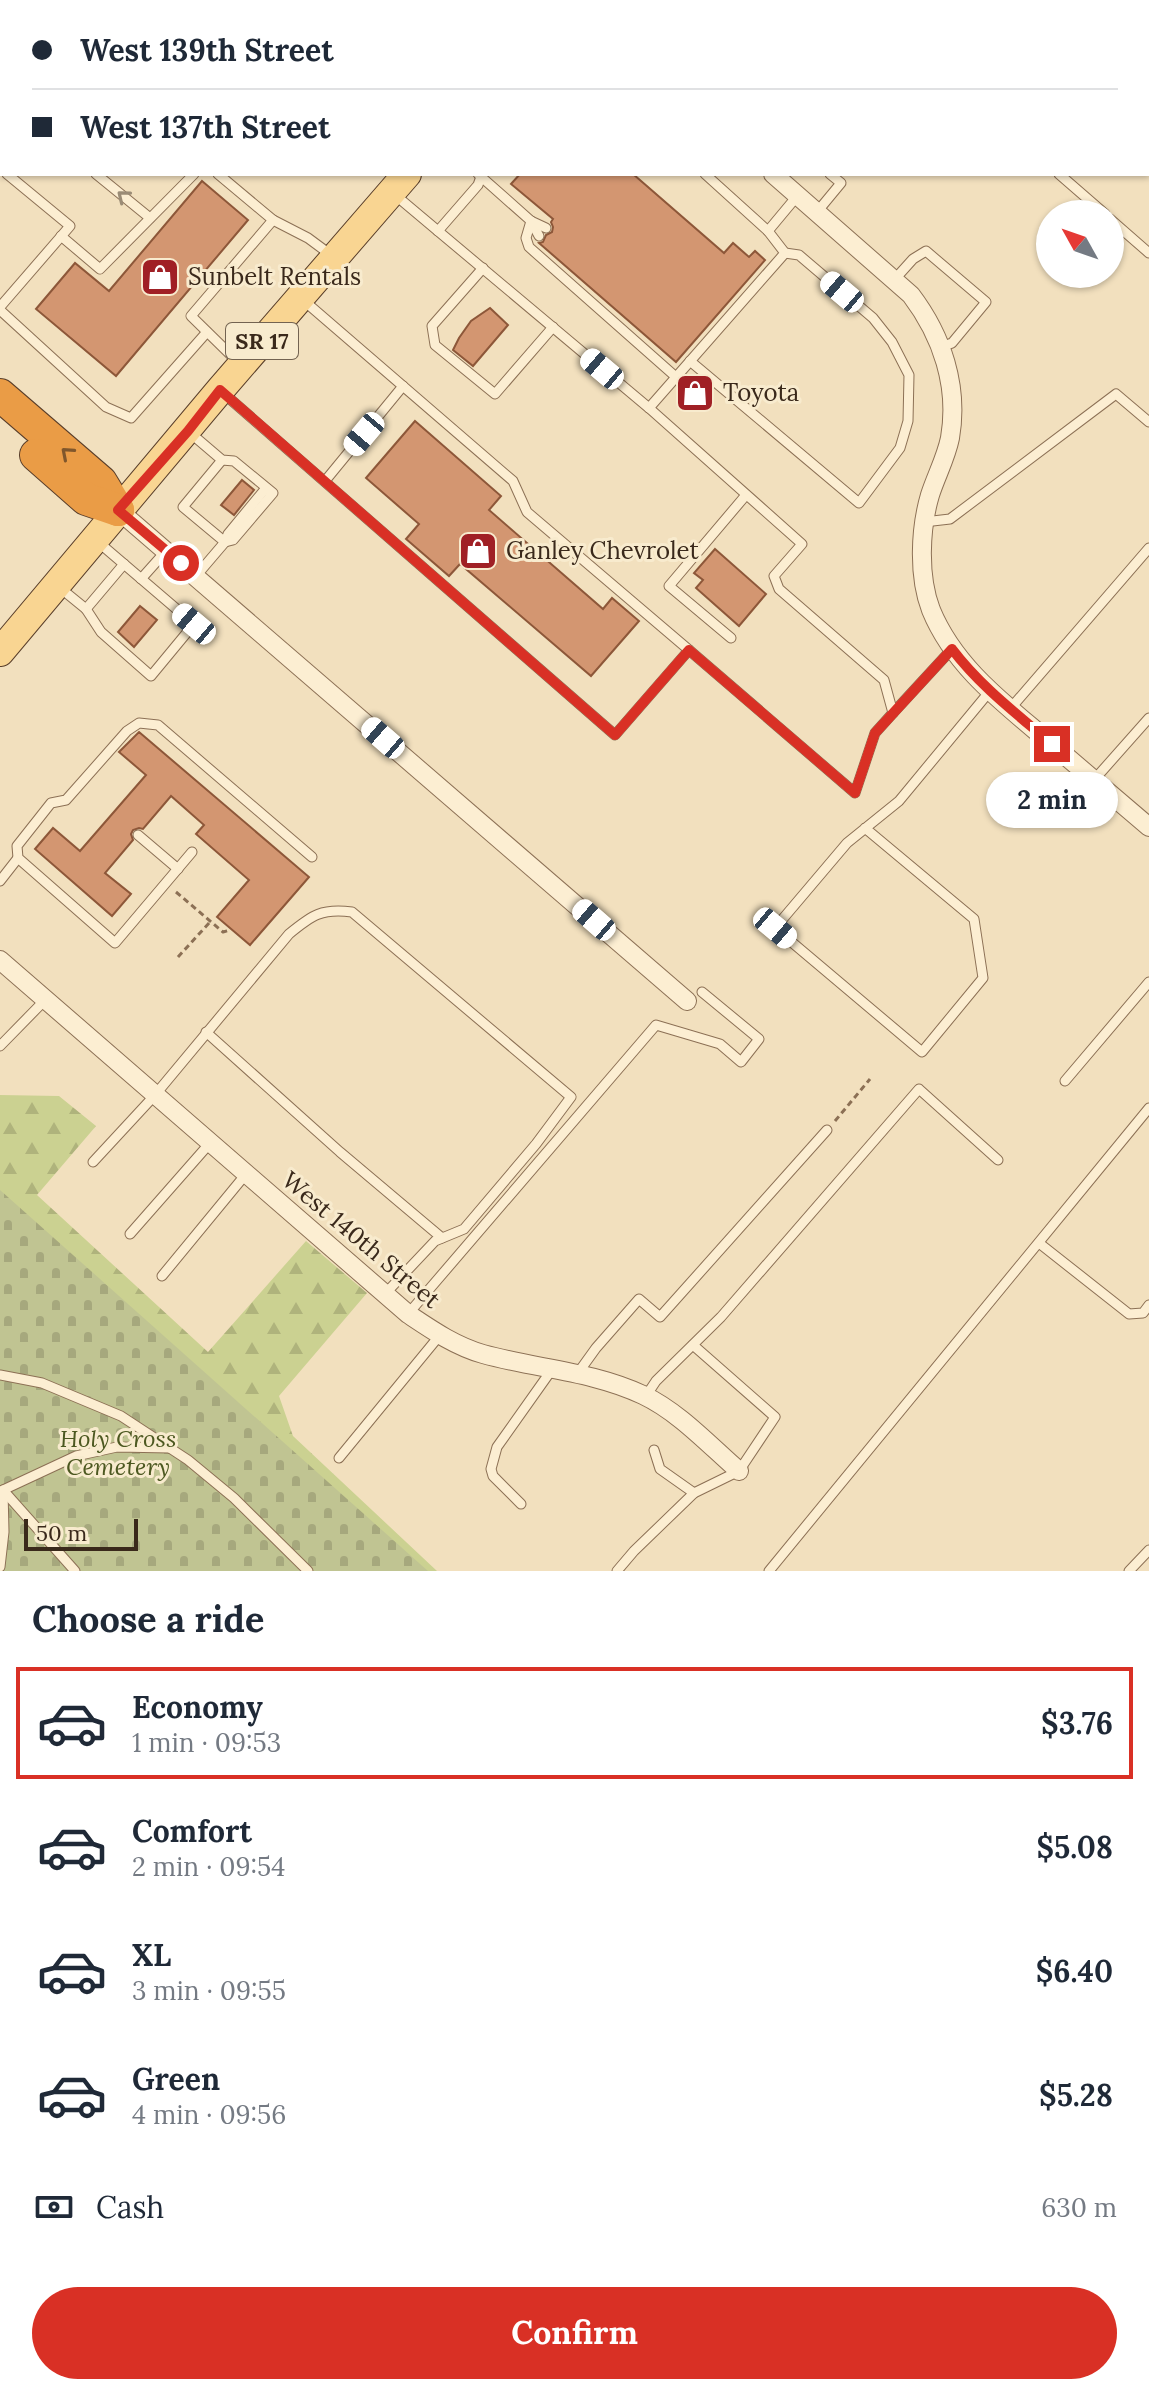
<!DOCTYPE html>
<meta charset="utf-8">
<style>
:root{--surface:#fff;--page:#f2f2f3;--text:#1f2937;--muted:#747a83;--line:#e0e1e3;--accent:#d93025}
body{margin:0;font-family:Lora,serif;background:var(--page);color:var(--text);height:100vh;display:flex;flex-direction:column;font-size:30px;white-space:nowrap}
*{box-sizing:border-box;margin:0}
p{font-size:26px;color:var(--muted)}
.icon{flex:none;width:44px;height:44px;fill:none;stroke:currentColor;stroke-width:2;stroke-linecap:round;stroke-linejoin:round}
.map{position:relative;height:1571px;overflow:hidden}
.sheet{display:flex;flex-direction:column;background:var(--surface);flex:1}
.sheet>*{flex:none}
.guide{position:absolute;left:0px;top:0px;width:1150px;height:176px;box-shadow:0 2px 6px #0004;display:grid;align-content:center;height:176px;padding:0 32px;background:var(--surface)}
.needle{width:52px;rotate:310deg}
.buttons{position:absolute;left:1036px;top:200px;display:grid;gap:16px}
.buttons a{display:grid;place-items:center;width:88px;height:88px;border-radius:50%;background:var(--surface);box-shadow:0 2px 6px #0004;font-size:40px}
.scale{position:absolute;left:24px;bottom:20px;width:114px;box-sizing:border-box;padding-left:8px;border:4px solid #3a291b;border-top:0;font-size:22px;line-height:28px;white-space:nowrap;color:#3a291b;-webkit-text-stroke:6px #f8ebce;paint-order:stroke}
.end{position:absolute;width:36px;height:36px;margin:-18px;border:10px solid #d93025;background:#fff;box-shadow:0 0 0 4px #fff}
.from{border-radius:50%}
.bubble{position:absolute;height:56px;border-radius:28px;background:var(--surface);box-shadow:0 2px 6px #0004;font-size:26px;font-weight:800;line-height:56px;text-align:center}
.car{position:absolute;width:24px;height:48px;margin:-24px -12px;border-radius:10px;box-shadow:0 0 6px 2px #0007;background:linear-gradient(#fff 24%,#345 0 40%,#fff 0 76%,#345 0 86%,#fff 0)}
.guide b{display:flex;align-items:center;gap:28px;height:76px;font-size:30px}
.guide b+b{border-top:2px solid var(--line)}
.guide i{width:20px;height:20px;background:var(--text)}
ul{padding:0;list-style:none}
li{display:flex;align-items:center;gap:24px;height:112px;margin:0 16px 12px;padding:0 16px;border:4px solid transparent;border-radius:0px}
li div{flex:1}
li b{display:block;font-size:30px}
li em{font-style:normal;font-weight:800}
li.current{border-color:var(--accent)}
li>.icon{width:72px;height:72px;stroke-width:1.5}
h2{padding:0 32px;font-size:36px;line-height:96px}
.pay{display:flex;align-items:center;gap:20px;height:88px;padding:0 32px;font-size:30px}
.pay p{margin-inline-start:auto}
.cta{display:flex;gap:16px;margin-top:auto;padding:16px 32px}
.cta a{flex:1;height:92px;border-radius:48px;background:var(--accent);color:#fff;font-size:32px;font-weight:800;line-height:92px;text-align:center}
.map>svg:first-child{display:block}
</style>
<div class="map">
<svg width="1149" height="1571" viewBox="0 0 1149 1571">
<defs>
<pattern id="forest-firs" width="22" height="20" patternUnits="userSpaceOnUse" patternTransform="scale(2)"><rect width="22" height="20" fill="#cbd191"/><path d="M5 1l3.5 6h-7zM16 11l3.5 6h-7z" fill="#afb37c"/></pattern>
<pattern id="cemetery-stones" width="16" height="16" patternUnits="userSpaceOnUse" patternTransform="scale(2)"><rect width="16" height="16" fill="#c0c492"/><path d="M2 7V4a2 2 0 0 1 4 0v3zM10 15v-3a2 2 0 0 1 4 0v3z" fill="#a6a87d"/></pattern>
</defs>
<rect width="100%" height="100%" fill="#f2e0be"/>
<path fill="url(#forest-firs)" d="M0,1095L59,1096L96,1126L37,1195L208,1352L306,1241L367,1293L279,1396L293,1436L437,1571H386L0,1221Z"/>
<path fill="url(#cemetery-stones)" d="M0,1190L428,1571H0Z"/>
<g fill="#d39671" stroke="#8d5739" stroke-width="2">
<path d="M520,174H633L724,253L733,243L749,257L755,251L765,260L676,362L539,243L543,242L546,235L552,232L553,227L551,222L553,219L511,184Z"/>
<path d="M202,181L248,220L116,376L36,309L75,263L109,291Z"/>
<path d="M490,308L508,325L473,366L453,350L459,338L471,321Z"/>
<path d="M415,421L501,496L489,510L603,609L612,598L639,621L591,676L460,564L449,576L406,539L419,524L366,478Z"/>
<path d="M242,480L254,490L234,515L221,505Z"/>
<path d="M715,549L766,594L739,626L696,588L703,580L694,573Z"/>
<path d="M140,606L157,620L134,647L118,632Z"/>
<path d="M139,732L309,877L250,945L217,917L249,880L196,834L204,825L171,796L143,829L139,828L133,830L131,834L133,840L105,873L131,894L112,916L35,849L53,828L80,851L146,775L119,752Z"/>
</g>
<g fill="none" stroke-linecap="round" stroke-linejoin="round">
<defs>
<g id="service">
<path d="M156,0L158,2"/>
<path d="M337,0L339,2"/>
<path d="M448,0L450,2"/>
<path d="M859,0L861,2"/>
<path d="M971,0L974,2"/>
<path d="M465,2L467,0"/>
<path d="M0,130L2,128"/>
<path d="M1148,153L1149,154"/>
<path d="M0,166L2,169"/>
<path d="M96,174L150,218"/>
<path d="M218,174L273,220"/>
<path d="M478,174L531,221L526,238L529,247L676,377"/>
<path d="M1059,174L1105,214"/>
<path d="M394,194L438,231"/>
<path d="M817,212L841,183L830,174"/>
<path d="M1110,219L1149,253"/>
<path d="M531,221L539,236"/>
<path d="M531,221L546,228"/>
<path d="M768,231L798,195"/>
<path d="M61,236L100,269L194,174"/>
<path d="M483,268L432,326L435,345L495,394L553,327"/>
<path d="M895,279L913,259L926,251L986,302L952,343L941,347"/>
<path d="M302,299L513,481L527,512L689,650"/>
<path d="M0,307L70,226L7,174"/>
<path d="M0,310L106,407L131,418L207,332"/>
<path d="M690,361L859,503L900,448L908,421L909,375L892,342L873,318L799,255L785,253"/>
<path d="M239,363L191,316L273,220L308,238L331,255"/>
<path d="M222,392L615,735L689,650L855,793L875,733L893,713L884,680L779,589L774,576L802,544L649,408L438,231L478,185L482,174"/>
<path d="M649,408L785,253L768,231L705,174"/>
<path d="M188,431L222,460L234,461L273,493L233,540L225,542"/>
<path d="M222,460L183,507L225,542"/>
<path d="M325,481L403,386"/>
<path d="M924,522L950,519L1116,394L1149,422"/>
<path d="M196,576L225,542L228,534L266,488"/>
<path d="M141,579L166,551"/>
<path d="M59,587L86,609L124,564"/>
<path d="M86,609L101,632L151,676L194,624L97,541"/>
<path d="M731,638L669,586L746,495"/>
<path d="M1010,709L1149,548"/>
<path d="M893,713L952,649"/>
<path d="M1094,780L1149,718"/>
<path d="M865,828L974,919L983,978L922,1052L775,928L847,843L899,801L990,691"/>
<path d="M138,835L178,869"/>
<path d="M192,852L115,943L18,858L17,846L51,803L66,800L127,731L139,723L158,725L312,857"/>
<path d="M0,881L18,858"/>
<path d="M206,1032L340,1152L442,1238"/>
<path d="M0,1046L46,999"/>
<path d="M1065,1081L1149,982"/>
<path d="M93,1162L155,1095L289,934C312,915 322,908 352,912L571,1097L536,1144L464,1229L435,1241L384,1295"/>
<path d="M130,1234L210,1143"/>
<path d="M1039,1243L1129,1314L1143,1313L1149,1305"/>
<path d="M162,1276L246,1174"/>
<path d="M408,1314L656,1025L720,1044L741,1062L759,1039L702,992"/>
<path d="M578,1373L596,1348L639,1299L660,1317L827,1130"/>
<path d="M0,1375L42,1383L121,1416L188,1460L234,1498L308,1571"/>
<path d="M646,1396L656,1381L721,1317L919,1089L998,1160"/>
<path d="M654,1450L660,1469L694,1493"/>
<path d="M339,1458L440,1335"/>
<path d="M521,1504L493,1476L491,1469L497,1447L553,1368"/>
<path d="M0,1567L4,1532L3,1490"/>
<path d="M75,1571L3,1490L76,1456L117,1447L170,1448"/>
<path d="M617,1571L634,1551L694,1493L739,1471L775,1417L693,1345"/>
<path d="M769,1571L1149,1108"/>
<path d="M1129,1571L1149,1550"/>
</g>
<g id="minor">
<path d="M573,0L575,2"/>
<path d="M773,174L911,295C942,336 959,386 950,438C946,458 936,476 930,495C920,529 918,576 931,610C954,666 1002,702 1047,740C1081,769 1115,798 1149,827"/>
<path d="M118,510L687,1001"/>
<path d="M0,960L408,1314C432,1330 455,1346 483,1354C537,1369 592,1371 643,1395C679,1412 709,1445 739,1471"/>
</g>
<g id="primary">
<path d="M550,2L552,0"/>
<path d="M0,652L220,390L407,174"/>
</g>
<g id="motorway">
<path d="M0,395L101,482L118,510"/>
<path d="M36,455L86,499L118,510"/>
</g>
</defs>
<use href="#service" stroke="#8c7055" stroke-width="11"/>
<use href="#minor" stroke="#8c7055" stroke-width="20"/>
<use href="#primary" stroke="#593e2a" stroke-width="30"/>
<use href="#motorway" stroke="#593e2a" stroke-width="34"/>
<g stroke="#8c7055" stroke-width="3" stroke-dasharray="6 4" stroke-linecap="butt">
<path d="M176,892L223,932L230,930"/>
<path d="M178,957L210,922"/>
<path d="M835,1121L870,1079"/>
</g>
<use href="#service" stroke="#fceed2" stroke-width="9"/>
<use href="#minor" stroke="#fceed2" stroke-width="18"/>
<use href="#primary" stroke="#f9d592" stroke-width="28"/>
<use href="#motorway" stroke="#ea9c46" stroke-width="32"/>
</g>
<defs><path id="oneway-chevron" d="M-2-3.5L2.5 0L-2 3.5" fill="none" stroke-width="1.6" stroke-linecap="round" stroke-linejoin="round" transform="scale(2)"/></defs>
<use stroke="#9b8c76" href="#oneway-chevron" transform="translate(123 196) rotate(-141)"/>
<use stroke="#80572c" href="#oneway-chevron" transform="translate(67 453) rotate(-139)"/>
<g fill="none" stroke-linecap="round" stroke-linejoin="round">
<path stroke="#d93025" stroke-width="10" d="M181,563L118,510L188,431L220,390L615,735L689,650L855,793L875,733L952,649C980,686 1017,714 1052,744"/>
</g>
<defs>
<symbol id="shop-square" viewBox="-11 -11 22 22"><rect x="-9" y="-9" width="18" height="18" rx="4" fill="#a02025" stroke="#f8ebce"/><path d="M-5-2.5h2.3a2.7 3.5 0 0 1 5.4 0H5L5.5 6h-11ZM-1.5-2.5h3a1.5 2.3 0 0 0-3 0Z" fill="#fff"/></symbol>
</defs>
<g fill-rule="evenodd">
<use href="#shop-square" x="138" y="255" width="44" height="44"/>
<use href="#shop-square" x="673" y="371" width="44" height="44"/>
<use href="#shop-square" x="456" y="529" width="44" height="44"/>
</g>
<g text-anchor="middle" stroke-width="6" stroke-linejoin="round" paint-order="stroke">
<rect fill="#f8ebce" stroke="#736351" stroke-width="2" x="226" y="323" width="72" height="36" rx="6"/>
<g font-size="22" font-weight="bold" fill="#3a291b">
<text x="262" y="349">SR 17</text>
</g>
<g font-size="24" fill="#3a291b" stroke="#f8ebce" text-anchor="start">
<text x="188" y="285">Sunbelt Rentals</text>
<text x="723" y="401">Toyota</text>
<text x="506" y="559">Ganley Chevrolet</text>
</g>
<g font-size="24" fill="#3a291b" stroke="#f8ebce">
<text transform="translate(361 1240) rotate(40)" y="8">West 140th Street</text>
</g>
<g font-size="24" font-style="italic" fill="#4c5820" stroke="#f8ebce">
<text x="118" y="1447">Holy Cross<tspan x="118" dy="28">Cemetery</tspan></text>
</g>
</g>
</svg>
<div class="buttons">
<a><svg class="needle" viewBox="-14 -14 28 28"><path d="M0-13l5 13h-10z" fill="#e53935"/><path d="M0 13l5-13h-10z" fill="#747a83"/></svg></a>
</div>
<div class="scale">50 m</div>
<i class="end from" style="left:181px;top:563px"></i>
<i class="end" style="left:1052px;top:744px"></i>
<div class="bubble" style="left:986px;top:772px;width:132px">2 min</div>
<i class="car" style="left:842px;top:292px;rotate:310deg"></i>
<i class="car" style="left:602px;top:369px;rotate:310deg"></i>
<i class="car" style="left:364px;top:434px;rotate:220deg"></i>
<i class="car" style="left:194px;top:624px;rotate:310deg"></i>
<i class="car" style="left:383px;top:738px;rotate:311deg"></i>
<i class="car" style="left:594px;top:920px;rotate:311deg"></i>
<i class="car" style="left:775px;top:928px;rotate:130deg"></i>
<div class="guide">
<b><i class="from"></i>West 139th Street</b>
<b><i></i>West 137th Street</b>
</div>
</div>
<section class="sheet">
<h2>Choose a ride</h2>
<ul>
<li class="current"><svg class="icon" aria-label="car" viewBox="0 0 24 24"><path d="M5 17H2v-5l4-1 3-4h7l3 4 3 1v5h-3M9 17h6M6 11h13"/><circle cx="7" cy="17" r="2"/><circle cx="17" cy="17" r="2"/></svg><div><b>Economy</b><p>1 min · 09:53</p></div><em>$3.76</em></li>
<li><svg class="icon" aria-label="car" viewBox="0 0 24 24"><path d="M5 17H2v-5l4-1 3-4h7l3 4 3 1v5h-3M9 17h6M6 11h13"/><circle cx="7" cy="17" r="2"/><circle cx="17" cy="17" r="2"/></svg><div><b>Comfort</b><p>2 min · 09:54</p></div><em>$5.08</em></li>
<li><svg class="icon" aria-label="car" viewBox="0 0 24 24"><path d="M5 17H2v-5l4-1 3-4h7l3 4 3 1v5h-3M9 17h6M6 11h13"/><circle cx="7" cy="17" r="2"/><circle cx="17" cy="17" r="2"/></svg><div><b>XL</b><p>3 min · 09:55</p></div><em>$6.40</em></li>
<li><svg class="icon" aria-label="car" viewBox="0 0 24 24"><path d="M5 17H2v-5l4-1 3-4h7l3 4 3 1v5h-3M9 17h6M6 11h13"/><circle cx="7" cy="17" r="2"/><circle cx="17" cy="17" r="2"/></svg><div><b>Green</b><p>4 min · 09:56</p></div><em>$5.28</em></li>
</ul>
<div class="pay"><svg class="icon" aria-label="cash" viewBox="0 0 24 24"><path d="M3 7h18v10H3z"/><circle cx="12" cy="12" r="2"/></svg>Cash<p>630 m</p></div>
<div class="cta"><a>Confirm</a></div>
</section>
